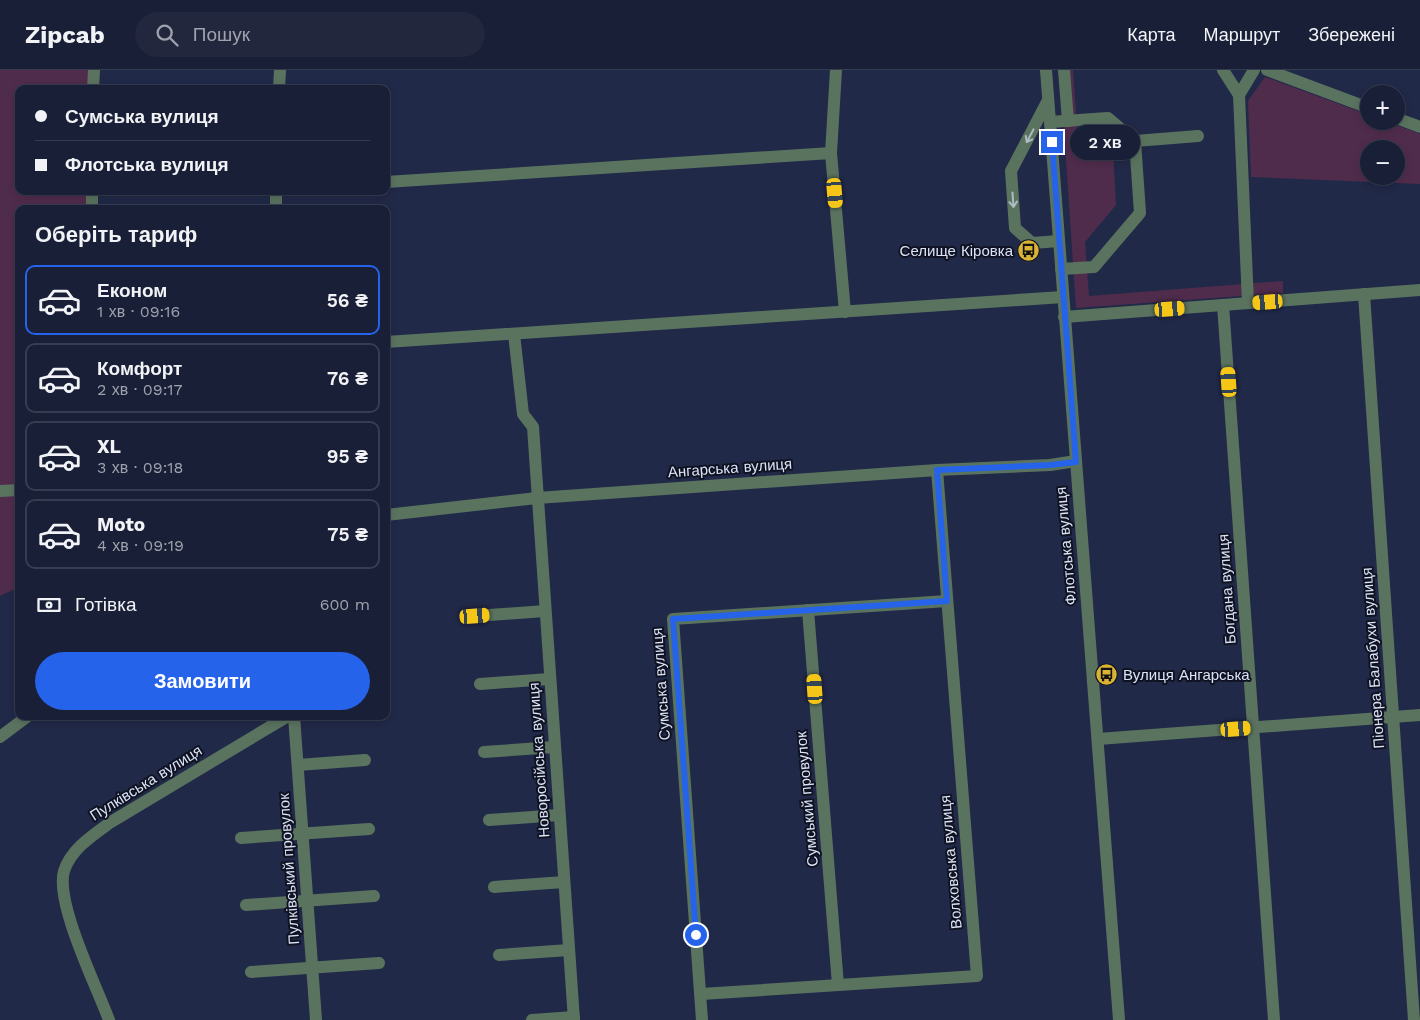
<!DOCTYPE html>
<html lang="uk">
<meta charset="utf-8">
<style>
:root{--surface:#191f36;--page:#22273e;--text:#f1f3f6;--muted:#9fa2ad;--line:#373d51;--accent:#2563eb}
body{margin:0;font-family:"Work Sans",sans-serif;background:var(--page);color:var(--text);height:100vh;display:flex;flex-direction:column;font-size:19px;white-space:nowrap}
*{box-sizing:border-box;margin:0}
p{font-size:16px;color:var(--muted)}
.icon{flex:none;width:28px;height:28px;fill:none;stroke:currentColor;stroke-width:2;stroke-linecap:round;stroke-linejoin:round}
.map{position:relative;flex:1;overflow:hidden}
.sheet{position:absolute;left:15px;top:135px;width:375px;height:515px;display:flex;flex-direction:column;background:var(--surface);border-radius:10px;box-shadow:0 2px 8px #0003,0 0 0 1px var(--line)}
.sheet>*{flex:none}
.hud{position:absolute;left:15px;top:15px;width:375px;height:110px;border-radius:10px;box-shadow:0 2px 8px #0003,0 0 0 1px var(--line);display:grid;align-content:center;height:110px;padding:0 20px;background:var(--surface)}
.controls{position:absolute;left:1360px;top:15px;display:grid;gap:10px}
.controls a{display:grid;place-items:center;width:45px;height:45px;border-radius:50%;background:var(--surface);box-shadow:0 2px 8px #0003,0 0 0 1px var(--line);font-size:25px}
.end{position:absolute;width:22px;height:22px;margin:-11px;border:6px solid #2563eb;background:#fff;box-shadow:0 0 0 2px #fff}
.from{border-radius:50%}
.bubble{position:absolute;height:35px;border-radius:18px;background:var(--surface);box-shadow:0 2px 8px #0003,0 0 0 1px var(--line);font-size:16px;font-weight:600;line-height:35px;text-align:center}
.car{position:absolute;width:15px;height:30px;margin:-15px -8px;border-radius:6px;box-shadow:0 0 4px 1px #0007;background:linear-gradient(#f5c518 24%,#345 0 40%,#f5c518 0 76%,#345 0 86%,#f5c518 0)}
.hud b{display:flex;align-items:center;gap:18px;height:48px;font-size:19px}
.hud b+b{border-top:1px solid var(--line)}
.hud i{width:12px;height:12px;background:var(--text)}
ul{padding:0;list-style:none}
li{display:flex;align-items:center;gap:15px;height:70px;margin:0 10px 8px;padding:0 10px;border:2px solid var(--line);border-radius:10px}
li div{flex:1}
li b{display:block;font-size:19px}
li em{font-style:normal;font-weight:600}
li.current{border-color:var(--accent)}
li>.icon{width:45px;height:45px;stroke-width:1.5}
h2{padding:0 20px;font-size:22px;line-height:60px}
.pay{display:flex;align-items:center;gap:12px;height:55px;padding:0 20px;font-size:19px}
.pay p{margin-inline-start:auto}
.action{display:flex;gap:10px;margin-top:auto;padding:10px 20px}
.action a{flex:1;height:58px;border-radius:30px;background:var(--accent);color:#fff;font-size:20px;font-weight:600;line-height:58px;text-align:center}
header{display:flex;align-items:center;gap:30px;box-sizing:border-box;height:70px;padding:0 25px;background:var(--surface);border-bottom:1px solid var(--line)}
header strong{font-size:24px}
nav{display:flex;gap:28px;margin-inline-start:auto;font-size:18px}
.search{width:350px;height:45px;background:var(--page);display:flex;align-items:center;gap:12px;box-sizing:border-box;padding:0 18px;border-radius:28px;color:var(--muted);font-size:19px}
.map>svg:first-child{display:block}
</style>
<header>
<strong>Zipcab</strong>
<div class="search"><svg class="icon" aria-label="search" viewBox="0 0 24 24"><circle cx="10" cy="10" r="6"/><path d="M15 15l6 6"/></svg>Пошук</div>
<nav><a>Карта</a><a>Маршрут</a><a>Збережені</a></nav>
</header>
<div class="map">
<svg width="1420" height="950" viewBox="0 0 1420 950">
<rect width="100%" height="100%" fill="#212948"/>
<g fill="#502c4c" fill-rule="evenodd">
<path d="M0,0H94L93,19H19V121H92V139H19V517L0,526Z"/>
<path d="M1060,0H1073L1078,73L1101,72L1113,82L1116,135L1085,172L1089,226L1283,211V223L1076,238Z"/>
<path d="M1265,7L1369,45V51H1385L1420,64V114L1251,107L1248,31ZM1369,79H1396V106H1369Z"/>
</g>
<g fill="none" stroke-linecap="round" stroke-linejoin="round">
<g stroke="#5a735f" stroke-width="12">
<path d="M836,0L831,83L845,242"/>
<path d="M1046,0L1119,950"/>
<path d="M1064,0L1068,51"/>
<path d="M1223,0L1239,25L1248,233"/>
<path d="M1267,0L1369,38"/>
<path d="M93,19L94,0"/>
<path d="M279,19L280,0"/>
<path d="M1239,25L1254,0"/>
<path d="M1048,30L1011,101L1015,158L1032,173L1059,171"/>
<path d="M1396,48L1420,57"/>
<path d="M1050,52L1108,48L1135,71L1140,143L1094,197L1061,199"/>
<path d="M1135,71L1198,66"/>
<path d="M386,112L831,83"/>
<path d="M92,139V121"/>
<path d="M276,139V121"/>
<path d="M1364,224L1414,950"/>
<path d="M1223,235L1274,950"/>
<path d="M1064,247L1420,220"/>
<path d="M514,264L523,344L533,357L574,950"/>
<path d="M386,272L1063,227"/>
<path d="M0,421L19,420"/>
<path d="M386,445L537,428L937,400L1050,395L1076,391"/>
<path d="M808,540L838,915"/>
<path d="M475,546L545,541"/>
<path d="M480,614L549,609"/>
<path d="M294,646L316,950"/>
<path d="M0,667L28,646"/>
<path d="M1098,669L1420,645"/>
<path d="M484,682L554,677"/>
<path d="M298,695L365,690"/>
<path d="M489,750L559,745"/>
<path d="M241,768L369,759"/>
<path d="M494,817L564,812"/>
<path d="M246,835L374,826"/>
<path d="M499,885L569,880"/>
<path d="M251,902L379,893"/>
<path d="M701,924L977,906L937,400"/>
<path d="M109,950C97,917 55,833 64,801C71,779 93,765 111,752L288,646"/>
<path d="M532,950L574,947"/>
<path d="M702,950L673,549L947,531"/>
</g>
</g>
<defs><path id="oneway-shaft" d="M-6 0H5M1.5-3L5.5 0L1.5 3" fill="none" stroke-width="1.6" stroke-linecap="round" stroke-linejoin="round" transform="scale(1.25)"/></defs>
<g stroke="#aebcc2">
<use href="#oneway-shaft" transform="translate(1030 66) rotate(118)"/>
<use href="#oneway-shaft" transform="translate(1013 130) rotate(86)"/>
</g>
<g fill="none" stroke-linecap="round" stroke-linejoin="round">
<path stroke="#2563eb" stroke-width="6" d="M696,865L673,549L947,531L937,400L1050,395L1076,392L1052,72"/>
</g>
<defs>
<symbol id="bus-disc" viewBox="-11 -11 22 22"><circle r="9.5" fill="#dab334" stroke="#0f1321"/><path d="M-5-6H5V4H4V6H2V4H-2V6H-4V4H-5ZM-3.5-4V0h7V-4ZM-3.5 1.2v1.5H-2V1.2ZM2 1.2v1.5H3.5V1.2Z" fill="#111"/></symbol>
</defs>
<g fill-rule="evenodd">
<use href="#bus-disc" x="1016" y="168" width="25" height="25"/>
<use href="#bus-disc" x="1094" y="592" width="25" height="25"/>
</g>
<g text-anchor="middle" stroke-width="4" stroke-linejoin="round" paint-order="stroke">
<g font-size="15" fill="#dce3f8" stroke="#0f1321" text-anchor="end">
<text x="1013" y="186">Селище Кіровка</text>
<text x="1123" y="610" text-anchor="start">Вулиця Ангарська</text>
</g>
<g font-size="15" fill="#dce3f8" stroke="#0f1321">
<text transform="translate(730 398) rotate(-4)" y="5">Ангарська вулиця</text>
<text transform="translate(1066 476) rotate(-95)" y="5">Флотська вулиця</text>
<text transform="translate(1227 519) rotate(-94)" y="5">Богдана вулиця</text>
<text transform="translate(1373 588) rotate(-94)" y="5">Піонера Балабухи вулиця</text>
<text transform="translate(661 614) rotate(-94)" y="5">Сумська вулиця</text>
<text transform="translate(539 690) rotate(-94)" y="5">Новоросійська вулиця</text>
<text transform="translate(146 713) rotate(-32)" y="5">Пулківська вулиця</text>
<text transform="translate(807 729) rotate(-95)" y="5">Сумський провулок</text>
<text transform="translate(951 792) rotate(-95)" y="5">Волховська вулиця</text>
<text transform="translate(289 799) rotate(-94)" y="5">Пулківський провулок</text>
</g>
</g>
</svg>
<div class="controls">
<a>+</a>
<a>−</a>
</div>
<i class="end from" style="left:696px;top:865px"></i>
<i class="end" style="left:1052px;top:72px"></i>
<div class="bubble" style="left:1070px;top:55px;width:70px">2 хв</div>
<i class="car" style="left:835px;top:123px;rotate:175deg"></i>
<i class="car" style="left:1268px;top:232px;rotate:266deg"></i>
<i class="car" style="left:1170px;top:239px;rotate:86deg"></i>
<i class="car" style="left:1229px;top:312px;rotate:356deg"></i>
<i class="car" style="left:475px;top:546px;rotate:86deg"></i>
<i class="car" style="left:815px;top:619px;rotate:356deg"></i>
<i class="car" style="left:1236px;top:659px;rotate:86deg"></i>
<div class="hud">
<b><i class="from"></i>Сумська вулиця</b>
<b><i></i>Флотська вулиця</b>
</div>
<section class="sheet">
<h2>Оберіть тариф</h2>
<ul>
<li class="current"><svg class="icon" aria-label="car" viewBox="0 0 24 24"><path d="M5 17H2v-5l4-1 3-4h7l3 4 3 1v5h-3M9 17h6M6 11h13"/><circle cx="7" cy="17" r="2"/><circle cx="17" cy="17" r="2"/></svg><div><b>Економ</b><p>1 хв · 09:16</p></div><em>56 ₴</em></li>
<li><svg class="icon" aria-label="car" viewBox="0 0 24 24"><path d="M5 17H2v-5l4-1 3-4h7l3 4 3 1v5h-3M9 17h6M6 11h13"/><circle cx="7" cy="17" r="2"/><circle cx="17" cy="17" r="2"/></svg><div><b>Комфорт</b><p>2 хв · 09:17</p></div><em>76 ₴</em></li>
<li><svg class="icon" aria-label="car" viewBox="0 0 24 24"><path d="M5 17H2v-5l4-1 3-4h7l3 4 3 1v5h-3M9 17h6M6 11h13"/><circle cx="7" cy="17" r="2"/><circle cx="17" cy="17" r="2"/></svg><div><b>XL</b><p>3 хв · 09:18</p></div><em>95 ₴</em></li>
<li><svg class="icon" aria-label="car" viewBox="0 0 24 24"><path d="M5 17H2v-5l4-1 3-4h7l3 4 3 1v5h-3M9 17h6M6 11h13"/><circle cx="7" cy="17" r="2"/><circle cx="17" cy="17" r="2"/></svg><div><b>Moto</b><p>4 хв · 09:19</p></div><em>75 ₴</em></li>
</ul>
<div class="pay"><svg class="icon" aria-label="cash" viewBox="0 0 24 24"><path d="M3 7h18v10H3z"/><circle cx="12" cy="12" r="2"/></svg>Готівка<p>600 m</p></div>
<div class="action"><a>Замовити</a></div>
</section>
</div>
